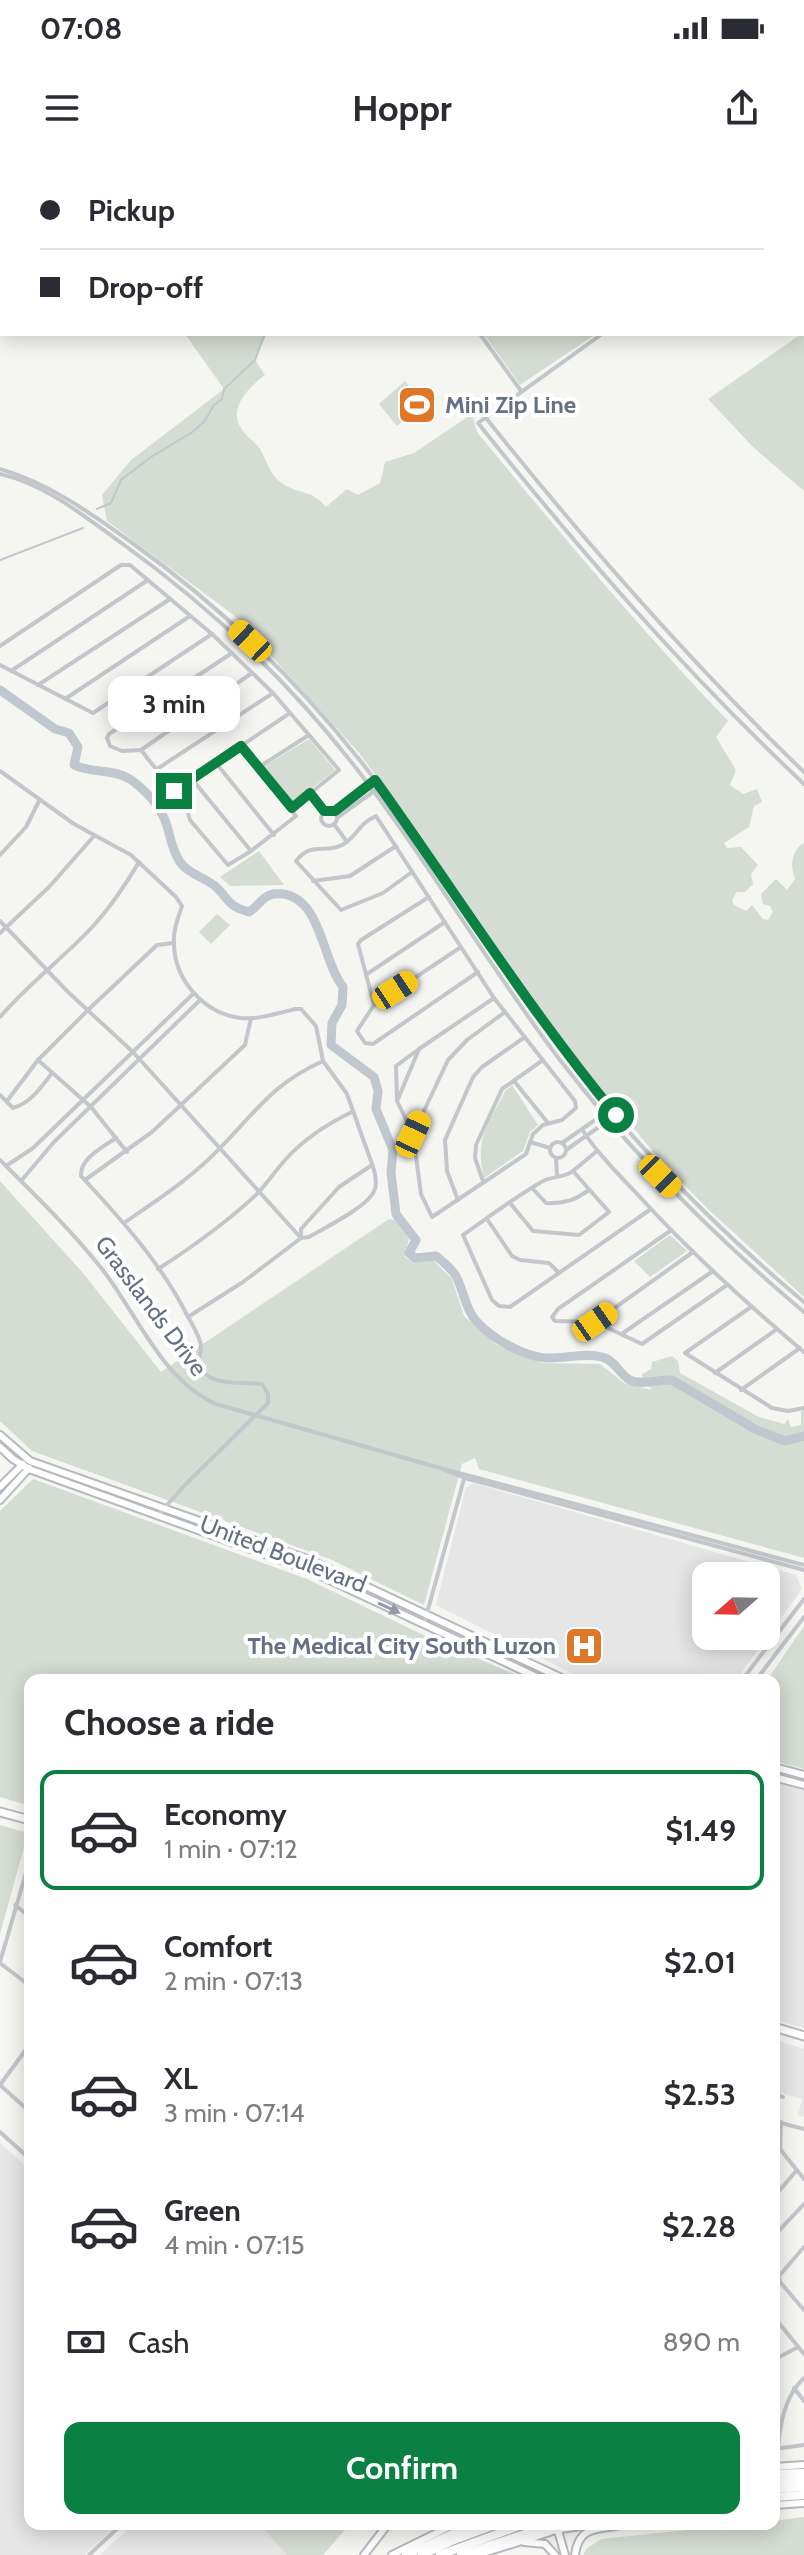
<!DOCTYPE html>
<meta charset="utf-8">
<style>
:root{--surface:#fff;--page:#f7f7f7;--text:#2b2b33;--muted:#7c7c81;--line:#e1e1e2;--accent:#0b8043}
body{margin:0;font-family:Cabin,sans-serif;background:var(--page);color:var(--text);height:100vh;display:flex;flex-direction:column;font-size:30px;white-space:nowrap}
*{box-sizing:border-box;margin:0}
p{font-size:26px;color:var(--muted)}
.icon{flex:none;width:44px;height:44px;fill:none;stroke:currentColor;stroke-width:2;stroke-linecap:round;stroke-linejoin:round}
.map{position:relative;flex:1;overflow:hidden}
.drawer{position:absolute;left:24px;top:1514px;width:756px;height:856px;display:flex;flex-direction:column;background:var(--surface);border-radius:16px;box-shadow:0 4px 20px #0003}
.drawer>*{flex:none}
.guide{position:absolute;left:0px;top:0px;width:804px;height:176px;box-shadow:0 4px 20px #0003;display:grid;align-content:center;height:176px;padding:0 40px;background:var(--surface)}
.needle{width:52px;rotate:250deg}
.tools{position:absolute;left:692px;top:1402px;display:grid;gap:16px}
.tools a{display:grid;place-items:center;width:88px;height:88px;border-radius:16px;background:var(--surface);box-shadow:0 4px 20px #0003;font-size:40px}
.end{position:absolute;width:36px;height:36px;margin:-18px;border:10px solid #0b8043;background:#fff;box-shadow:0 0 0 4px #fff}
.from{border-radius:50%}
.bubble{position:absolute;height:56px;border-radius:16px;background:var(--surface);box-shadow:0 4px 20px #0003;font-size:26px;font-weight:800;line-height:56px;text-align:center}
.car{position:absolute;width:24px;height:48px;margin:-24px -12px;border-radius:10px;box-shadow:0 0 6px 2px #0007;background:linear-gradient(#f5c518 24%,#345 0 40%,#f5c518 0 76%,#345 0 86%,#f5c518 0)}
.guide b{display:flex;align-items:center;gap:28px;height:76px;font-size:30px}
.guide b+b{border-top:2px solid var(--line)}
.guide i{width:20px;height:20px;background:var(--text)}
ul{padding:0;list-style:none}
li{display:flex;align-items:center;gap:24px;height:120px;margin:0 16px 12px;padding:0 24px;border:4px solid transparent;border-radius:16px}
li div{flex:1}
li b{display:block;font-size:30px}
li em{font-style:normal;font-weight:800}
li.active{border-color:var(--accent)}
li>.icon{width:72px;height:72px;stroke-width:1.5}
h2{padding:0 40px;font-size:36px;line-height:96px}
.pay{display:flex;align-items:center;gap:20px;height:88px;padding:0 40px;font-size:30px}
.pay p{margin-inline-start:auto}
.primary-button{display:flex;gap:16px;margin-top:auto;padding:16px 40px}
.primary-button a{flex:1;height:92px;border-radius:16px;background:var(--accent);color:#fff;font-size:32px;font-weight:800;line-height:92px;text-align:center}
.status{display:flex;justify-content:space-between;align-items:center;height:56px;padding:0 40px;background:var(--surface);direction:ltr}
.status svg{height:22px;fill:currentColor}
header{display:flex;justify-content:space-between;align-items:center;height:104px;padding:0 40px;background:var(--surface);font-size:36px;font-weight:800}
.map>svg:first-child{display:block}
</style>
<div class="status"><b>07:08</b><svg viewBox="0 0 49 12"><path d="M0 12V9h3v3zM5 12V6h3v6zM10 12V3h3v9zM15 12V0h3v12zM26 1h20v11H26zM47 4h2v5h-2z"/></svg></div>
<header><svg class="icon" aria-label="menu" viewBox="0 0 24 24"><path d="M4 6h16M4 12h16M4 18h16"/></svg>Hoppr<svg class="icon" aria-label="share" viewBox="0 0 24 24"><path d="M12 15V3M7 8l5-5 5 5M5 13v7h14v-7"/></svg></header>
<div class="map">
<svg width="804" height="2395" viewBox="0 0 804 2395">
<rect width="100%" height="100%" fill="#f5f6f2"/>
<g fill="#e6e6e6" fill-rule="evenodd">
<path d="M473,1323L796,1415L802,1429L736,1520H585L436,1445L466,1328ZM706,1416H766V1476H706Z"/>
<path d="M774,1622L804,1630V1868L774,1860Z"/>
<path d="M774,1879L804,1889V1957L798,1955L802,1939L774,1931Z"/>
<path d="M0,1983L30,2010V2364H118L84,2395H0Z"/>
<path d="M133,2364H259L287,2395H100Z"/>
</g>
<g fill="#d5dcd3">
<path d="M409,0H804V27L802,28V2H409Z"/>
<path d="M804,172V331L753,287L708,239Z"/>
<path d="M185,174H265L255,200L265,215C248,228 226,249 243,271C248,278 255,282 260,289C266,299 270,314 279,321C295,334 312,329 326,347L347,329L358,335L380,323L385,302L414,293L472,254L477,272C558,371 640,469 728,561L716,577L736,610L730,625L743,634L757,629L762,642L754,646L749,667L724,683L727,688L741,687L758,705L751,714L753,724L745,732H737L732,740L734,745L746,751L752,745L763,759L768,760L773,752L770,746L763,744L761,734L776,719L787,730L795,719C790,705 791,691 804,683V1137L708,1049L663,1003L571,895L484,775L404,654L359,593L235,456L107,361L102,335L131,300L224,229Z"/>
<path d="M484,174H596L520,225Z"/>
<path d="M405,221L424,244L397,266L379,244Z"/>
<path d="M309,579L335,610L292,644L263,607Z"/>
<path d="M259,691L284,725L230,726L220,717Z"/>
<path d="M217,754L230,765L211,784L199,772Z"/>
<path d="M512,925L538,965L530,972L523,991L484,1018C474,979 489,964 505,931Z"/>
<path d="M0,1021L83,1113L161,1212L389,1059L397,1060L409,1078L405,1097L413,1102L433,1100L452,1119L464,1156L497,1185L543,1203L600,1204L624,1223L652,1230L642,1219V1214L651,1209L652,1202L672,1196L678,1201L680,1213L759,1257L784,1264L788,1259L791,1267L801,1265V1251L804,1250V1398L479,1309L475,1298L462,1304L424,1445L330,1399L32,1291L0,1261Z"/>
<path d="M670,1075L687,1091L650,1117L634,1101Z"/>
<path d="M33,1319L307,1419L438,1482L529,1520H30V1646L0,1637V1351Z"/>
<path d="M804,1466V1609L774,1601V1520H767Z"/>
<path d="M0,1665L28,1673L0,1774Z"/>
<path d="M804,2357V2395H583L586,2389L601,2379L743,2364H774V2361Z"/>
<path d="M259,2364H350L323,2395H287Z"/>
</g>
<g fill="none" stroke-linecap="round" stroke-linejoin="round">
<g stroke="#c1c7ce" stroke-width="2">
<path d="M250,2V0"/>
<path d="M97,349L111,343L121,320L151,297L191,273L204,262L214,245L222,239L224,229L255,200L265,174"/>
<path d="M0,400L83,368"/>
</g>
<path stroke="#c1c7ce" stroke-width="9" d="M0,530L55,569L69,573L78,587L74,605C93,614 117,608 134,622C148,633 162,649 167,666C171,679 172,690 180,702C188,714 204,717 215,726C230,739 225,745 249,752C258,747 262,736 273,734C321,728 321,800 343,827L342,845L332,863L331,885L374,917L378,931L376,949L393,990L391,1013L396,1054L416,1080L409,1093L415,1098L436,1096C443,1102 453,1109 457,1118C464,1133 466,1150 477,1162C493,1179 524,1197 547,1198C565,1199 584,1192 602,1197C615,1200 619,1214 630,1220C641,1226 659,1219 672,1220L755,1269L785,1281L804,1276"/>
<defs>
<g id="secondary">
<path d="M0,1275L30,1301L310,1400L566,1520"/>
<path d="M0,1287L13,1299L29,1309L306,1409L543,1520"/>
<path d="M0,1327L23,1304"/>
<path d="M0,1340L29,1308"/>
<path d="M774,1607L804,1615"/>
<path d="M774,1617L804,1625"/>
<path d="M774,2307L804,2305"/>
<path d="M774,2345L804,2343"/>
<path d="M556,2364L565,2395"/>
<path d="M561,2369L595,2364"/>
<path d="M524,2382L545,2384L555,2395"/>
<path d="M364,2395L388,2364"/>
<path d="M392,2395L455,2364"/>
<path d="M477,2395L550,2372"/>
<path d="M575,2395C579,2363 601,2371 625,2364"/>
</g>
<g id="primary">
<path d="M0,1652L30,1660"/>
<path d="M774,1867L804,1876"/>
</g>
<g id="motorway">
<path d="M774,2314L804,2313"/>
<path d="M774,2322L804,2320"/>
<path d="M774,2329L804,2327"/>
<path d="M774,2337L804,2335"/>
<path d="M406,2395L475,2364"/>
<path d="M422,2395L454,2380L497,2364"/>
<path d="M440,2395L524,2364"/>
<path d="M461,2395L540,2369L559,2370L564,2364"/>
</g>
</defs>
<use href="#secondary" stroke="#b6b9be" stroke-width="10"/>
<use href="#primary" stroke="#b6b9be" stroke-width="11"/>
<use href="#motorway" stroke="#b6b8bc" stroke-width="12"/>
<g stroke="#c3c6ca" stroke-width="4">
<path d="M404,2V0"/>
<path d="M802,33L804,32"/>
<path d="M480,174L521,231"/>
<path d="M602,174L478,263C580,391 685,512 804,624"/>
<path d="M486,258C585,382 689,501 804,612"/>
<path d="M0,309C50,324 89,352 131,382C216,443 293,516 358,598C401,651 436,710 474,767C503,810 535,853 566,894C634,985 717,1069 804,1142"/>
<path d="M0,314C45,324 84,356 120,382C208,445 290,523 356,608C429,702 488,806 560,900C631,993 715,1077 804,1152"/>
<path d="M0,486L121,405H130L212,474L273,533L339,610L292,648"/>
<path d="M232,493L109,574L107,578L110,586L122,591L141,590L252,513"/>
<path d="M0,505L93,553L212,474"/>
<path d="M11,511L148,420"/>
<path d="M38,525L170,439"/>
<path d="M65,539L190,456"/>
<path d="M141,590L186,647L190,660L228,705L251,691L296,656L241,586"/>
<path d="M216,603L274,675"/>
<path d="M259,607L309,575"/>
<path d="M157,609L273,533"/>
<path d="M0,611L74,664L131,695L176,737L182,746C178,758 173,770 174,783C174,819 203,853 240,858C259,860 277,853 296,849H301L316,866L323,901L347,934L372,1004C375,1012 377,1021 375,1029C370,1046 324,1068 309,1077L301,1078L243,1122L188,1157"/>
<path d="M192,619L251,691"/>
<path d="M174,631L290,553"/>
<path d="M311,634L324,651"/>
<circle cx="329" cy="658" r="8"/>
<path d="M335,651L375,620"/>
<path d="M338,657L380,627"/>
<path d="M334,664L347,682"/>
<path d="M0,695L26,667L39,641"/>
<path d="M412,712L383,733L341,750L296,701C312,681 324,694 342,685C356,678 358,664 376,656L494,838L575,941L576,948L562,960L543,965L533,974L526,994L432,1057L421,1034L413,974L397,941L396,906L419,889"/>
<path d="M313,721L350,716L396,686"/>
<path d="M0,761L68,832L133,892L301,1078"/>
<path d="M0,773L49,727L94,676"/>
<path d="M461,787L374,845L357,871L365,883L373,884L478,812"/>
<path d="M367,814L445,762"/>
<path d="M374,845L358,784L361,780L429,737"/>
<path d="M0,857C29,823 65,797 95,764C112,745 126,724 139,702"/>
<path d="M38,900L91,947L127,992"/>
<path d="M514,921L548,963"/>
<path d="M0,935L13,948C31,943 41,927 52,913"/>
<path d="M398,939L419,889L494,838"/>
<path d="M7,941L38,900L88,850L157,785L174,783"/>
<path d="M583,971C599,995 619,1015 639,1036C690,1092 746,1143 804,1192"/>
<path d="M413,974L448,900L467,880L505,852"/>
<path d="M116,978C103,987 80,998 81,1016C120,1058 161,1103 187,1155C191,1162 202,1180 201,1188C200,1197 196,1204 203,1212C216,1226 244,1222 262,1224L268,1234V1243L185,1325L158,1355"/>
<circle cx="558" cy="990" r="8"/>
<path d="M530,982L550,988"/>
<path d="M562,983L611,949"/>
<path d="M566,990L616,955"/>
<path d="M556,998L557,1016"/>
<path d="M0,1000C35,1035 71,1070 102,1109C138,1155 161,1219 216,1244L440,1308L804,1405"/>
<path d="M6,1006L33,988L194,833"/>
<path d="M573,1011C564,1018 553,1016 543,1021C515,1037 489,1057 463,1075L492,1140L499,1146L510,1147L651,1049"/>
<path d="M85,1020L152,972L245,885L251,858"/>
<path d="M21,1021L54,982L199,841"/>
<path d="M483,1021L475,998L476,985L502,929L543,900"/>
<path d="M532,1028L546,1043C564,1044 575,1040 589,1030"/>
<path d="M458,1040L447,1011L445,980L473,917L482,907L525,877"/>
<path d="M510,1043L533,1071L579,1075L609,1052L573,1011L597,991"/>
<path d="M487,1059L512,1096L520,1100L549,1103L559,1113"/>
<path d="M124,1063C157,1040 193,1017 221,987C257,950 274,923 323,901"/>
<path d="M670,1071L558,1149L552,1157L555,1161L595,1162L642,1184L727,1125"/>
<path d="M301,1076V1069L339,1027L372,1005"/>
<path d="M158,1109C194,1086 227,1062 258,1033C268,1022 276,1010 286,999C305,978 327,964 352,952"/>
<path d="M751,1147L685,1193L772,1248L788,1251L804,1248"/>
<path d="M595,1162L693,1092"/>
<path d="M623,1173L713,1111"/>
<path d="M715,1213L777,1169"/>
<path d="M741,1230L800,1188"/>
<path d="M442,1309L465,1318L804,1410"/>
<path d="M424,1464L464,1319"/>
<path d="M742,1520L804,1439"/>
<path d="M756,1520L804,1457"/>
<path d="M15,1745L30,1757"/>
<path d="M0,1802L30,1699"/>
<path d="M0,1803L30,1826"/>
<path d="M0,1925L30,1884"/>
<path d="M0,1925L30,1952"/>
<path d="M774,1934L783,1937"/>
<path d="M774,1961L804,1969"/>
<path d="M781,1962L780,1989L804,2019"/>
<path d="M0,1972L30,1999"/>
<path d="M774,2037L796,2011"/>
<path d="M774,2076L804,2044"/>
<path d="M804,2087L779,2116L780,2122L804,2150"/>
<path d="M774,2157L804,2194"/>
<path d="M774,2200L798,2187"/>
<path d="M794,2228L804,2241"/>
<path d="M778,2288C780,2263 785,2236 804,2218"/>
<path d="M774,2289L804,2285"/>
<path d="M89,2395L122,2364"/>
</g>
<use href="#secondary" stroke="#fff" stroke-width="6"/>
<use href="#primary" stroke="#fff" stroke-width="7"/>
<use href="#motorway" stroke="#fff" stroke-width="8"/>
</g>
<defs><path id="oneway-solid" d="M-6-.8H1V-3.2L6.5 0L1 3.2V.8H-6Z" transform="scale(2)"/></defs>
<use fill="#939ba8" href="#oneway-solid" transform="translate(389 1448) rotate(25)"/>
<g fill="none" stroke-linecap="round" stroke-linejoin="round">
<path stroke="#0b8043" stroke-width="10" d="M174,631L241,586L292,648L310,633L324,651H335L375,620C456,733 527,847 616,955"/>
</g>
<defs>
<symbol id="stadium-square" viewBox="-11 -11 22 22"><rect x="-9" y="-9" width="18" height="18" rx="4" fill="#df7729" stroke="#fff"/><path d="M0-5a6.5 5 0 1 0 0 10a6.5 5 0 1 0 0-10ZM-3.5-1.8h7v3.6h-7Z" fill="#fff"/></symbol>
<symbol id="hospital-square" viewBox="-11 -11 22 22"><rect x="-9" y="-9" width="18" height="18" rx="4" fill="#df7729" stroke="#fff"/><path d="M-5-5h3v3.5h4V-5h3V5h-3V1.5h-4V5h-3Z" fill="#fff"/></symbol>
</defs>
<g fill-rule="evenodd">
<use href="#stadium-square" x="395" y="223" width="44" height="44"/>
<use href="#hospital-square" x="562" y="1464" width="44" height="44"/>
</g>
<g text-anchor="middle" stroke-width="8" stroke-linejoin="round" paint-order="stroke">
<g font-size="24" font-weight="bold" fill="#657083" stroke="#fff" text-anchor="start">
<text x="445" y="253">Mini Zip Line</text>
<text x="556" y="1494" text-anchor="end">The Medical City South Luzon</text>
</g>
<g font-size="24" fill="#657083" stroke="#fff">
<text transform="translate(151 1146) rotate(53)" y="8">Grasslands Drive</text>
<text transform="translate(283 1394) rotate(21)" y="8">United Boulevard</text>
</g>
</g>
</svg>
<div class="tools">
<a><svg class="needle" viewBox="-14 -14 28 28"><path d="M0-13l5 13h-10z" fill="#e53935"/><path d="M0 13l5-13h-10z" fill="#7c7c81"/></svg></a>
</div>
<i class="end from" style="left:616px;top:955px"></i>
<i class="end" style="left:174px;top:631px"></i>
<div class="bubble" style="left:108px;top:516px;width:132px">3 min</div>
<i class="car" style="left:250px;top:481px;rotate:313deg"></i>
<i class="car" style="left:395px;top:830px;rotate:57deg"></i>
<i class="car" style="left:413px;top:974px;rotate:25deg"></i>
<i class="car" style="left:660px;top:1016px;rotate:135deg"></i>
<i class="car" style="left:595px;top:1162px;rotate:55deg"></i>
<div class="guide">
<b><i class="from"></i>Pickup</b>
<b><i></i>Drop-off</b>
</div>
<section class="drawer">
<h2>Choose a ride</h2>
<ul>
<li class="active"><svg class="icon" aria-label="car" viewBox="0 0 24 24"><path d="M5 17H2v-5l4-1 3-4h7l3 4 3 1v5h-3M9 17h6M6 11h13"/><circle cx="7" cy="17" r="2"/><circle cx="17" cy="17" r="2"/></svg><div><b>Economy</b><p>1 min · 07:12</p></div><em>$1.49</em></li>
<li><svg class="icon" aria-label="car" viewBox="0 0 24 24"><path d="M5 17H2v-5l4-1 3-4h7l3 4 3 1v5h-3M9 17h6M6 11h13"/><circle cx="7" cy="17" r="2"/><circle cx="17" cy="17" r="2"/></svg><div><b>Comfort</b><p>2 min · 07:13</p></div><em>$2.01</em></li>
<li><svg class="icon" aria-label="car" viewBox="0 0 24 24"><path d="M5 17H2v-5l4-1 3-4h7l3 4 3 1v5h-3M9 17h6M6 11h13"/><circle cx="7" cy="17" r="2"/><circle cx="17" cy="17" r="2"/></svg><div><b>XL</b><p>3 min · 07:14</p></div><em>$2.53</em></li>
<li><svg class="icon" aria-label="car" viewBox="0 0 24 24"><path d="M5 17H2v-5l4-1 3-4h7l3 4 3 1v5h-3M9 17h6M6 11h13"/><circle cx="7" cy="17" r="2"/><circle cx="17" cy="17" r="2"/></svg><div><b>Green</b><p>4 min · 07:15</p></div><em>$2.28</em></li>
</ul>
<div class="pay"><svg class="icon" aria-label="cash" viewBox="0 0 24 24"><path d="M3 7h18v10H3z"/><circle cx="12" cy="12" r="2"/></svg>Cash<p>890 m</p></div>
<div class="primary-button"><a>Confirm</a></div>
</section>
</div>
